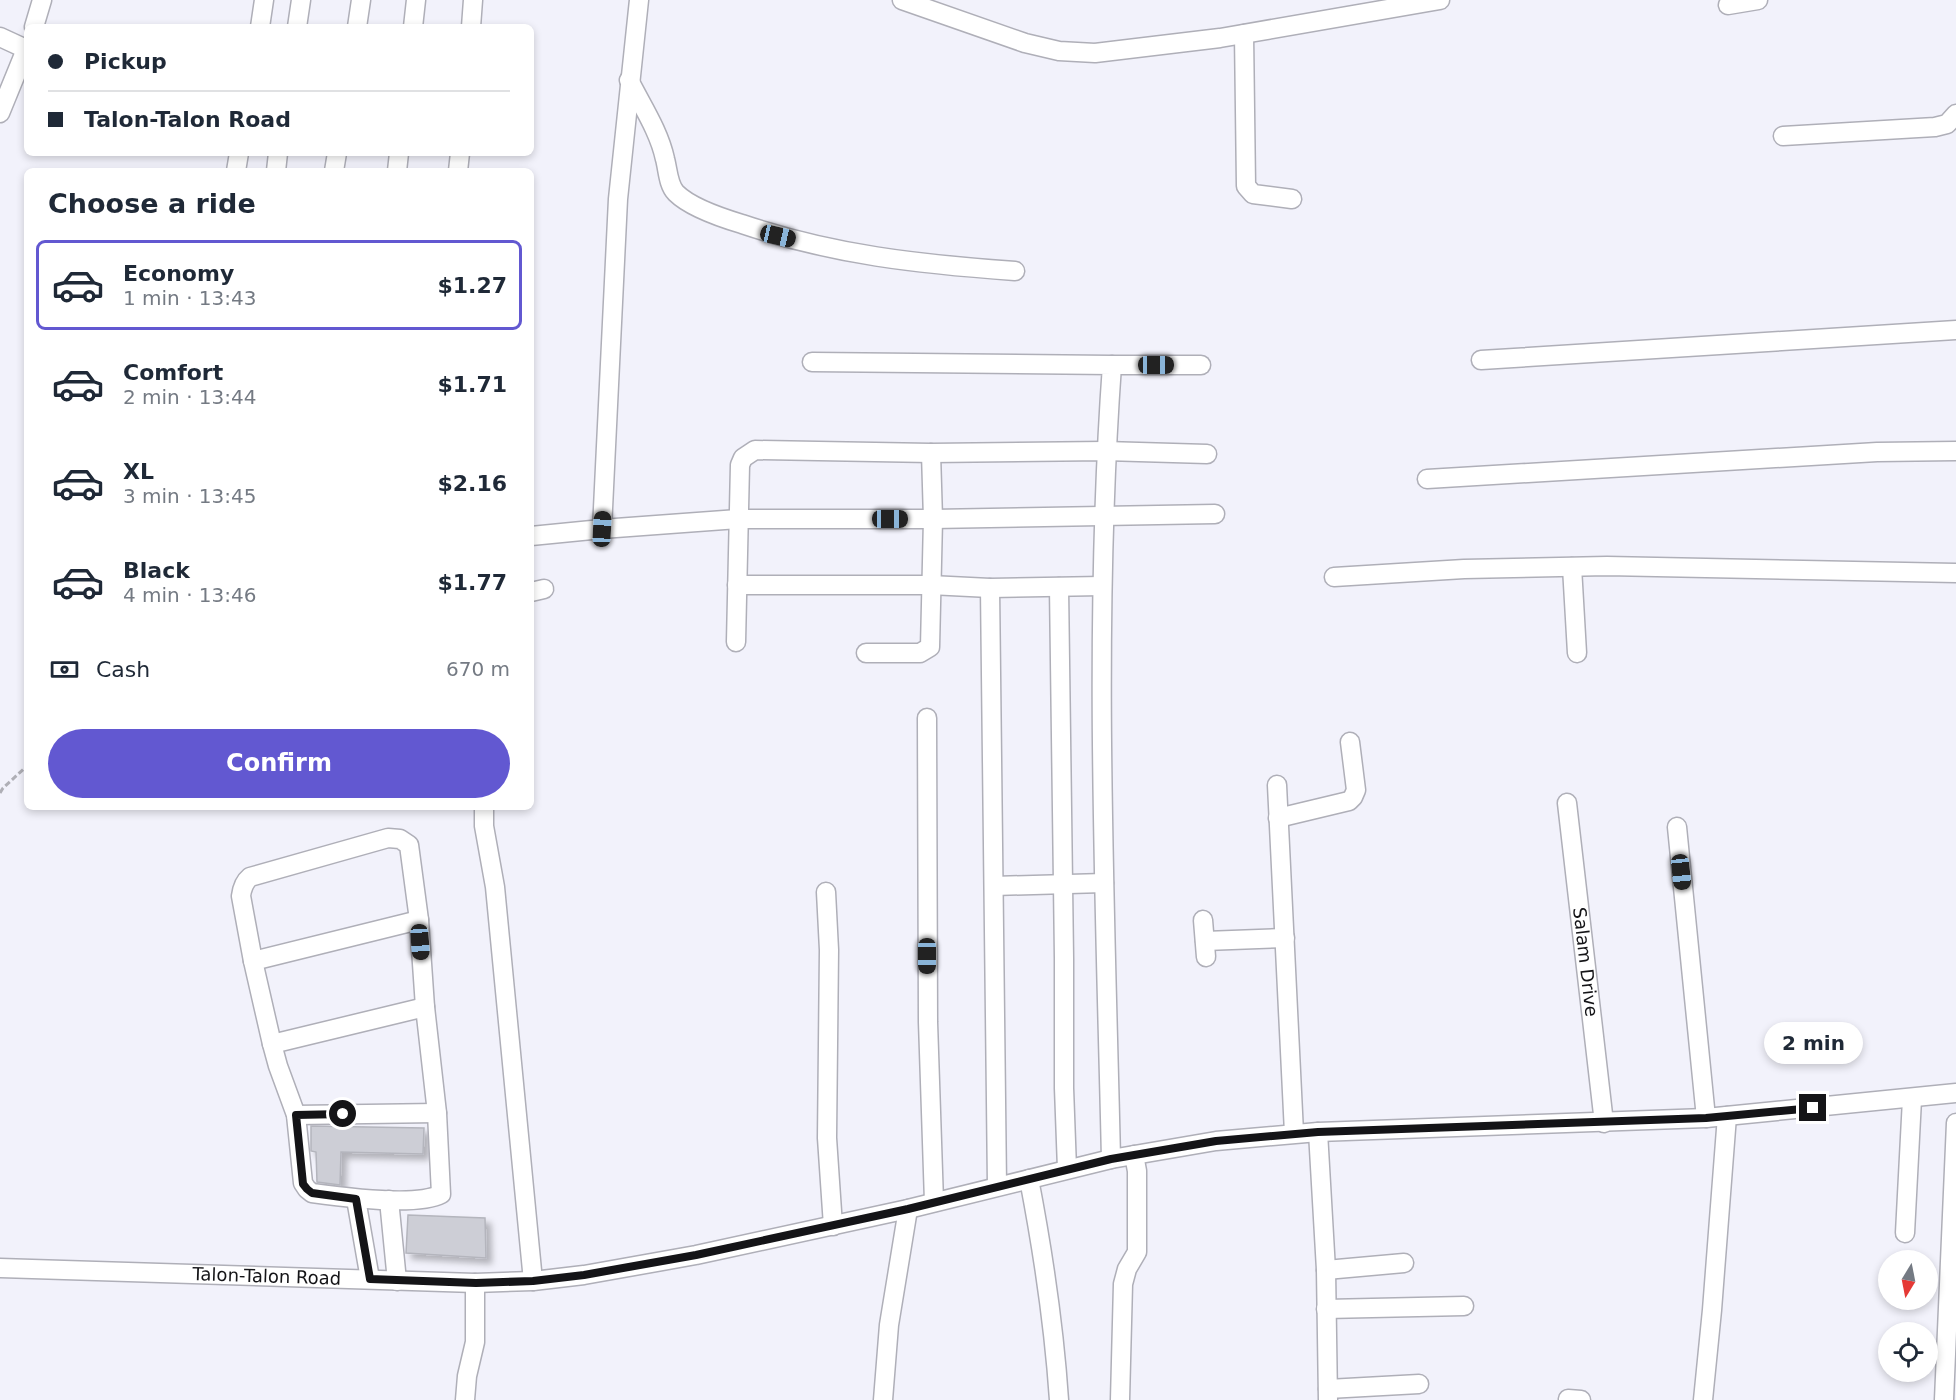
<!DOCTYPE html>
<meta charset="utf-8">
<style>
:root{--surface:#fff;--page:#f2f2f3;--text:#1f2937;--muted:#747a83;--line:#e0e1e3;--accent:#6258d1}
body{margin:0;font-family:"DejaVu Sans",sans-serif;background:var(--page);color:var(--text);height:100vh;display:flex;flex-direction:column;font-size:22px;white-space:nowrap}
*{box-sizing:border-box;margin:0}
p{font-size:20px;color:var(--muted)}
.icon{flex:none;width:33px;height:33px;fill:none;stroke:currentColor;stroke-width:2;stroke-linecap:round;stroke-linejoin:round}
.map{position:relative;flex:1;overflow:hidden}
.panel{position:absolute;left:24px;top:168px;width:510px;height:642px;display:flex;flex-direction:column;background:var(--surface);border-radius:9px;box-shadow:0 3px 9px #0003}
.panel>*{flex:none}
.top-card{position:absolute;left:24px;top:24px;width:510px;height:132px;border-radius:9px;box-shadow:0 3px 9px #0003;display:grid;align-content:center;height:132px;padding:0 24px;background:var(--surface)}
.needle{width:39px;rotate:190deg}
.fabs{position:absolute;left:1878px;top:1250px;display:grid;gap:12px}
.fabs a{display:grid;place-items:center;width:60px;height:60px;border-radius:50%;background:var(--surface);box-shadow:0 3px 9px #0003;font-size:30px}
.end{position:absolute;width:27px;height:27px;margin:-14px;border:8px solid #141417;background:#fff;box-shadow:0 0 0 3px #fff}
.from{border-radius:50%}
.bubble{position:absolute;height:42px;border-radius:21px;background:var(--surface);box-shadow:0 3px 9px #0003;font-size:20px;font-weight:800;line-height:42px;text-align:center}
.car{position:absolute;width:18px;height:36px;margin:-18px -9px;border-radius:8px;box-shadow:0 0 4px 2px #0007;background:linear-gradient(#222 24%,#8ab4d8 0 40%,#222 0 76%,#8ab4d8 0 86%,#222 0)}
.top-card b{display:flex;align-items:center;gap:21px;height:57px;font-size:22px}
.top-card b+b{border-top:2px solid var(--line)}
.top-card i{width:15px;height:15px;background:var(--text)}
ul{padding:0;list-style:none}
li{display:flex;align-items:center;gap:18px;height:90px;margin:0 12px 9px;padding:0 12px;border:3px solid transparent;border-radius:9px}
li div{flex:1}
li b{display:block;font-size:22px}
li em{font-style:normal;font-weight:800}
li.on{border-color:var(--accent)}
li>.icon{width:54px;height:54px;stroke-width:1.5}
h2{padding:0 24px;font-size:27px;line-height:72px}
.pay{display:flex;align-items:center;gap:15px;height:66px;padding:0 24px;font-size:22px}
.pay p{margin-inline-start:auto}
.button{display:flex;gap:12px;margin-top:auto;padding:12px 24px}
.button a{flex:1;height:69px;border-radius:36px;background:var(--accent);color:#fff;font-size:24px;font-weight:800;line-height:69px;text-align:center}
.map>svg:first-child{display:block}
</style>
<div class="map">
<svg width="1956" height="1400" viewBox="0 0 1956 1400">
<defs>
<filter id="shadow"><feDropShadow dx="5.5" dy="5.5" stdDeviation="3" flood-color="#0004"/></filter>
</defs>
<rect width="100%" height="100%" fill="#f2f2fb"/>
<g fill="#cdced6" stroke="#b4b5bd" stroke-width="1.5" filter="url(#shadow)">
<path d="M311,1126L424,1128L423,1154L341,1152L340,1185L317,1182L316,1152L311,1151Z"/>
<path d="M408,1215L485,1218L486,1258L406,1253Z"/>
</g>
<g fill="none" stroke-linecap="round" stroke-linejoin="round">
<defs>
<g id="minor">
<path d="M902,0L1025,43L1059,51L1095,53L1220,38L1440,0"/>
<path d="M1728,5L1758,0"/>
<path d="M34,27L42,0"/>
<path d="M260,27L264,0"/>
<path d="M297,27L301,0"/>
<path d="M357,27L361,0"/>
<path d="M413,27L416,0"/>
<path d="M471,27L473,0"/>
<path d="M1244,34L1246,186L1253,194L1292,199"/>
<path d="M0,37L26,49"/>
<path d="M629,80C642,106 659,131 665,159C668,170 668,185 676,193C691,208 722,218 742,224C834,255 918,264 1015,271"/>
<path d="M0,113L27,47"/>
<path d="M1783,136L1935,127L1947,124L1956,114"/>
<path d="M236,171L239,153"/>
<path d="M276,171L278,153"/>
<path d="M334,171L337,153"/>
<path d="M397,171L399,153"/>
<path d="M458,171L460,153"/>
<path d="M1481,360L1956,330"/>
<path d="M812,362L1112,365C1093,629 1105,894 1111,1159"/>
<path d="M1112,365H1201"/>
<path d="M1427,479L1877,452L1956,451"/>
<path d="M602,529L618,199L639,0"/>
<path d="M531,536L602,529L738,519H933L1215,514"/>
<path d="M1572,567L1577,653"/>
<path d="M1334,577L1464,569L1607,566L1956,573"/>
<path d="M737,585H930L990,588L1102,586"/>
<path d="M1059,587L1064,958V1088L1067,1169"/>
<path d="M990,588L997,1186"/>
<path d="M531,592L544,589"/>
<path d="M736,642L740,465L743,458L755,450L931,453L1105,451L1207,454"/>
<path d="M866,653H920L930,647L933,519L931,453"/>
<path d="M927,718L928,1022L934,1202"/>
<path d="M1277,785L1294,1133"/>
<path id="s1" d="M1567,803L1604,1123"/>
<path d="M484,807V826L495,887L533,1281"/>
<path d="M1278,818L1349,801L1353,797L1356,790L1350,742"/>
<path d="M1677,827L1706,1118"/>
<path d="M388,838L400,839L409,845L419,920L425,1007L437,1113L441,1194C417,1207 341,1197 312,1193L307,1189L303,1183L296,1115L278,1066L272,1044L253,961L241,896C242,888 244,882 250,877Z"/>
<path d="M994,886L1104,883"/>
<path d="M826,892L829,950L827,1138L833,1226"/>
<path d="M1203,920L1206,957"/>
<path d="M1205,941L1285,938"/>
<path d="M253,961L419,920"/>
<path d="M272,1044L425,1007"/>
<path d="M296,1115L437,1113"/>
<path d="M1318,1132L1326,1270L1328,1400"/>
<path d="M1029,1179C1043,1252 1054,1325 1059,1400"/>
<path d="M356,1199L370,1279"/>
<path d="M389,1200L397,1281"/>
<path d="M1905,1233L1912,1099"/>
<path id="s2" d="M0,1268L475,1283L533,1281L584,1275L696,1255L908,1209L1111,1159L1216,1141L1318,1132L1706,1118L1956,1093"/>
<path d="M1326,1270L1404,1263"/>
<path d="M1326,1309L1464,1306"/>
<path d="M1328,1389L1419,1384"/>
<path d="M1568,1399L1581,1400"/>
<path d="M465,1400L467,1376L475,1342V1283"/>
<path d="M883,1400L889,1325L908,1209"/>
<path d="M1120,1400L1123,1284L1127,1269L1137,1252V1171L1134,1155"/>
<path d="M1703,1400L1712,1310L1727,1116"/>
<path d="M1944,1400L1956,1123"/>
</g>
</defs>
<use href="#minor" stroke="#afafb8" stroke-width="21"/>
<path stroke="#afafb6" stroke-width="3" stroke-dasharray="6 3" stroke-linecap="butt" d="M0,793L3,788L27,766"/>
<use href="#minor" stroke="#fff" stroke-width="18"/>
</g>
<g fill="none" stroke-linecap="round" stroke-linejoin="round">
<path stroke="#141417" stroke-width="8" d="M343,1114L296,1115L303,1184L307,1189L312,1193L356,1199L370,1279L476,1283L533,1281L584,1275L696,1255L908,1209L1111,1159L1216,1141L1318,1132L1706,1118L1813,1108"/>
</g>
<g text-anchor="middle" stroke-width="4.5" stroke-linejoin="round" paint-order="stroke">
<g font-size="18" fill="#141417" stroke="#f2f2fb">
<text dy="6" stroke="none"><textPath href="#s1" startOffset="160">Salam Drive</textPath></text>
<text dy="6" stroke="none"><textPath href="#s2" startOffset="267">Talon-Talon Road</textPath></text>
</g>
</g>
</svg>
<div class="fabs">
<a><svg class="needle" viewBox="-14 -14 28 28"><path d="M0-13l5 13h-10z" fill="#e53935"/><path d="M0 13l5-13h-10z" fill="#747a83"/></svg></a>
<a><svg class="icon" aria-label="locate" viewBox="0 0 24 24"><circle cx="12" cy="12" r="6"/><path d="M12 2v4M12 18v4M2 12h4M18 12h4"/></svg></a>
</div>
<i class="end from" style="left:343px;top:1114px"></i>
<i class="end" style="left:1813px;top:1108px"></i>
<div class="bubble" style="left:1764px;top:1022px;width:99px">2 min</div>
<i class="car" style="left:778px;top:236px;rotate:103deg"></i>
<i class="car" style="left:1156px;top:365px;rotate:90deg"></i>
<i class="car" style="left:890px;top:519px;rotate:90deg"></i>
<i class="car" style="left:602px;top:529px;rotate:3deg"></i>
<i class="car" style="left:1681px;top:872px;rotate:174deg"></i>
<i class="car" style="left:420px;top:942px;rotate:176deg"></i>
<i class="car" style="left:927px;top:956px;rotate:180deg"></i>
<div class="top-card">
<b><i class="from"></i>Pickup</b>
<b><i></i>Talon-Talon Road</b>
</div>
<section class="panel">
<h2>Choose a ride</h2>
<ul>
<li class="on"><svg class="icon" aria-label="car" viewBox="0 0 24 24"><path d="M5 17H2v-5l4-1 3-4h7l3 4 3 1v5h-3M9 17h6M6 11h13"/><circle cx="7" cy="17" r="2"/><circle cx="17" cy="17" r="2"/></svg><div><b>Economy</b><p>1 min · 13:43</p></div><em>$1.27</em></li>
<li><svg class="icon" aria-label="car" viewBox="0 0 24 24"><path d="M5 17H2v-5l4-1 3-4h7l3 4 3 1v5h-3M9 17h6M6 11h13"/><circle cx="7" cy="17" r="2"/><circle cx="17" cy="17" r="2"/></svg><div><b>Comfort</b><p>2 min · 13:44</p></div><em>$1.71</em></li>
<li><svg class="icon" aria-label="car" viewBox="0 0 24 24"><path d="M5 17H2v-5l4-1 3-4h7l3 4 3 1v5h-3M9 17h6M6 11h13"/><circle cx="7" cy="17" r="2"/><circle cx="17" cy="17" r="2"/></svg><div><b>XL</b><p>3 min · 13:45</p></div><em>$2.16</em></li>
<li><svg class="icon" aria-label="car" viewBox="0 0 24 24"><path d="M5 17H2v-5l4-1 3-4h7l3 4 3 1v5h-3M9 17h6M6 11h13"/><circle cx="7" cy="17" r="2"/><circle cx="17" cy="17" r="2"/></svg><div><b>Black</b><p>4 min · 13:46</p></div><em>$1.77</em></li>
</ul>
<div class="pay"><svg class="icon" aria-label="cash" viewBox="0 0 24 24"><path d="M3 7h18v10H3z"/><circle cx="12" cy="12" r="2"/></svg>Cash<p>670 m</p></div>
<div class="button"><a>Confirm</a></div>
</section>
</div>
